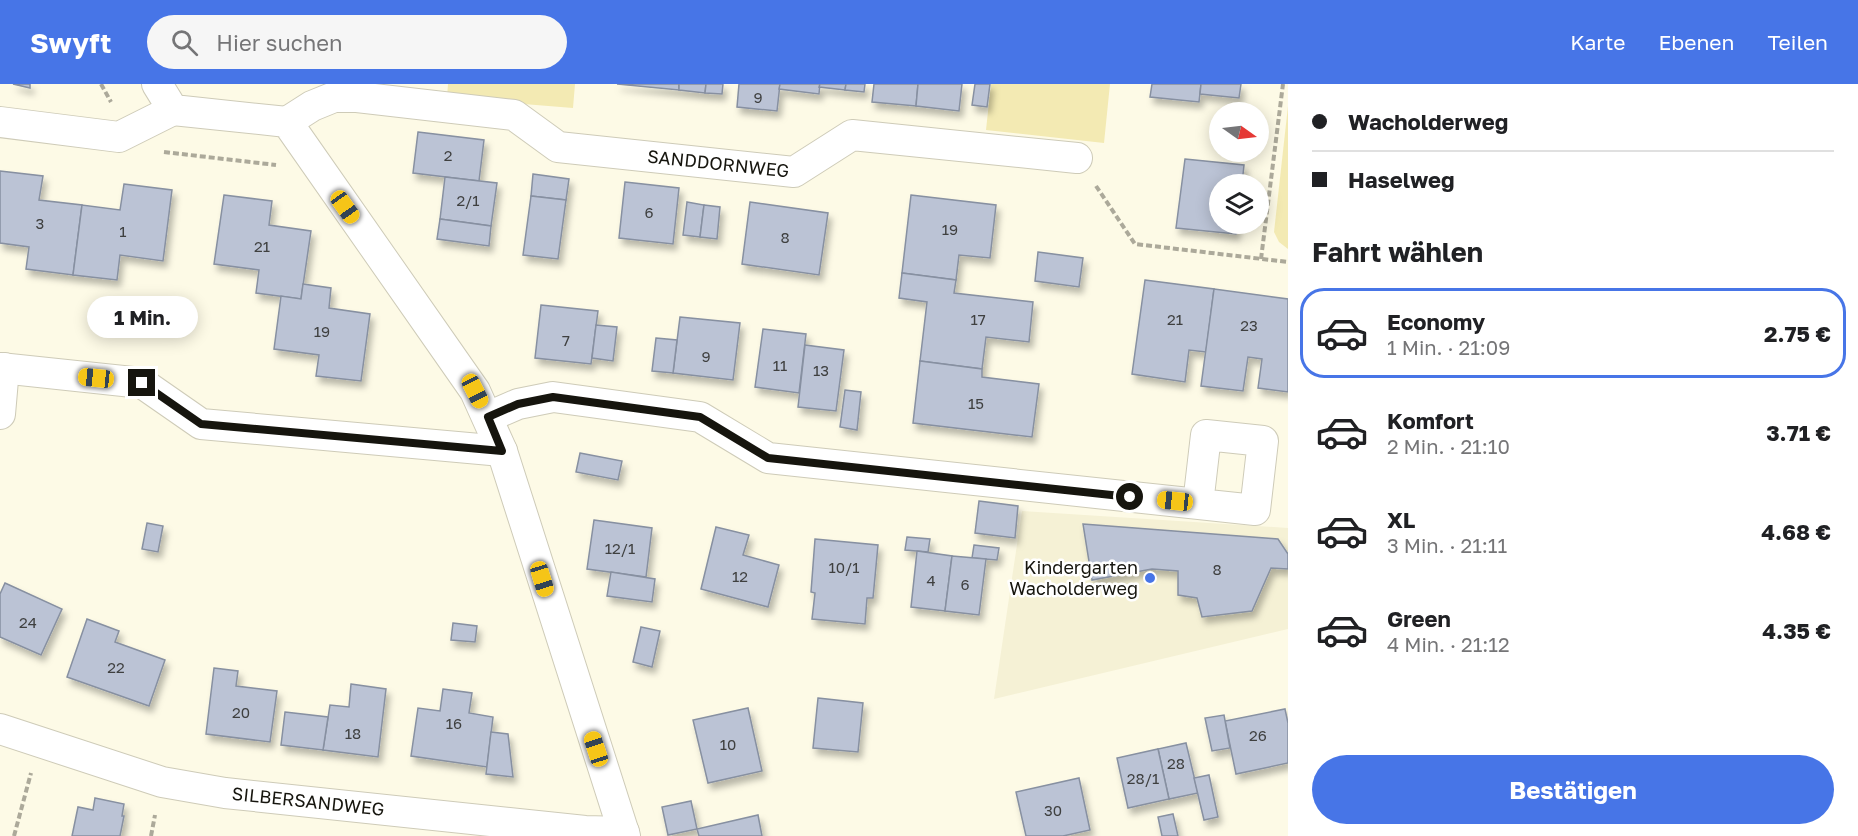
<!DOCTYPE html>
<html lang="de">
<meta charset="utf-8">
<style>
:root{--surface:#fff;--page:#f6f6f6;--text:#202124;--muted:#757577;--line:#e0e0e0;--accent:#4775e7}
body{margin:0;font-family:"Golos Text",sans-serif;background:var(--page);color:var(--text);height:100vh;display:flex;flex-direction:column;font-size:22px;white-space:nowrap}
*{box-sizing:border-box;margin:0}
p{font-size:20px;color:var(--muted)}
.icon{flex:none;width:33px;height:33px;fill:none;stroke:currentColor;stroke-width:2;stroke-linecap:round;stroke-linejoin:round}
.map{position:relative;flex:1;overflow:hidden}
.panel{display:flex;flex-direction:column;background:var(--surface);width:570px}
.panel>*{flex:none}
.hud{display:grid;align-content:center;height:132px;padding:0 24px;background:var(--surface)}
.needle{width:39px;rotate:104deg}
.tools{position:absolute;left:1209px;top:18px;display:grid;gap:12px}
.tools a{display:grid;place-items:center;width:60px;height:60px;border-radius:50%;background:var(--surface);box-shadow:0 3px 15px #0003;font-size:30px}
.end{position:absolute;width:27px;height:27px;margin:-14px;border:8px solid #16150e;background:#fff;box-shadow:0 0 0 3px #fff}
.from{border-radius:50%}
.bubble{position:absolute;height:42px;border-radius:21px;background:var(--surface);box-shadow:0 3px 15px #0003;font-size:20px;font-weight:700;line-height:42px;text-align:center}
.car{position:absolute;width:18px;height:36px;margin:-18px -9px;border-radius:8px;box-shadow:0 0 4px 2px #0007;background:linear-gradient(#f5c518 24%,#345 0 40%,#f5c518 0 76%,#345 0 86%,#f5c518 0)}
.hud b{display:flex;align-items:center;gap:21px;height:57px;font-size:22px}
.hud b+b{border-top:2px solid var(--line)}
.hud i{width:15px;height:15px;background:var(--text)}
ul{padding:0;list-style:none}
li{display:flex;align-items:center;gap:18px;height:90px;margin:0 12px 9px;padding:0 12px;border:3px solid transparent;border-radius:24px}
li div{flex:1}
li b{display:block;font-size:22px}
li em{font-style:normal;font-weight:700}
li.on{border-color:var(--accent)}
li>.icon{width:54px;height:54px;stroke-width:1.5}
h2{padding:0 24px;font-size:27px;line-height:72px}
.cta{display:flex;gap:12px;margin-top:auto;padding:12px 24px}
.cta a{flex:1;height:69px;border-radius:36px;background:var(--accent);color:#fff;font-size:24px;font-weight:700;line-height:69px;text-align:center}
header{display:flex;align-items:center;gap:36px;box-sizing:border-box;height:84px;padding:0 30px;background:var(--accent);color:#fff}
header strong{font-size:28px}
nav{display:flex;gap:33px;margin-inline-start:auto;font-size:21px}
.search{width:420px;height:54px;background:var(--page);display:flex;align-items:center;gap:15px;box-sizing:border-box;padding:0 21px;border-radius:33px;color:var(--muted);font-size:22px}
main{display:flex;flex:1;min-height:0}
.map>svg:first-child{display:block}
</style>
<header>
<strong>Swyft</strong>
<div class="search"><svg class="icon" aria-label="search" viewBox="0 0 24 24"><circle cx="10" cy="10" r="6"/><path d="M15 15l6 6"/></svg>Hier suchen</div>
<nav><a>Karte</a><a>Ebenen</a><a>Teilen</a></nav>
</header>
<main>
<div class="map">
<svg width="1288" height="752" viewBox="0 0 1288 752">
<defs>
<filter id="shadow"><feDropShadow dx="3.5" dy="6" stdDeviation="3" flood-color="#0004"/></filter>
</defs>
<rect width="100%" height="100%" fill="#fdfae6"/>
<path fill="#f5f1d5" d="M1022,427L1288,444V545L994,615Z"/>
<g fill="#f3eab3">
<path d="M448,0H575L573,24L447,14Z"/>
<path d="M991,0H1110L1104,59L986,46Z"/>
<path d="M1288,22V165L1279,158L1274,148Z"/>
</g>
<g fill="#bbc3d5" stroke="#8790a1" stroke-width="1.5" filter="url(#shadow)">
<path d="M13,0H30V4Z"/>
<path d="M617,0H679V6Z"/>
<path d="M679,0H706L705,9L679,6Z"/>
<path d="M706,0H723L722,10L705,9Z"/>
<path d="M739,0H780L777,27L737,23Z"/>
<path d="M780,0H820L819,10L779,5Z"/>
<path d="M820,0H846L845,6L819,3Z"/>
<path d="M846,0H865L864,8L845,6Z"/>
<path d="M874,0H918L916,22L872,18Z"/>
<path d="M918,0H962L959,27L916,22Z"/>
<path d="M975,0H990L987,23L972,21Z"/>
<path d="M1152,0H1201L1199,18L1150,13Z"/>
<path d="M1201,0H1241L1239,14L1200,10Z"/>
<path d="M418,48L484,56L479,97L413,89Z"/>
<path d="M1185,75L1244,81L1242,100H1220V140H1237L1236,150L1176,144Z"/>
<path d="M0,87L43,92L39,116L82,121L73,191L26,185L29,163L0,159Z"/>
<path d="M533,90L569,95L566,116L531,112Z"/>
<path d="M445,93L497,99L491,142L440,135Z"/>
<path d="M625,98L679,104L673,160L619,154Z"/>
<path d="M124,100L172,106L163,177L120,171L117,196L73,191L82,121L120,126Z"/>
<path d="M224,111L272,117L269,141L311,147L301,215L256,209L259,186L214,180Z"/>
<path d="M911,111L996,121L990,174L959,171L956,196L902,189Z"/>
<path d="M531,112L566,116L558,175L523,171Z"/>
<path d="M687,118L704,121L700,153L683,151Z"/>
<path d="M750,118L828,129L819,191L742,180Z"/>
<path d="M704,121L720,123L717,155L700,153Z"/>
<path d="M440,135L491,142L489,162L437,155Z"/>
<path d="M1038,168L1083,174L1079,203L1035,197Z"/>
<path d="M902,189L956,196L954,209L1033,218L1029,258L986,253L982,285L920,277L927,218L899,214Z"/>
<path d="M1145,196L1214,205L1206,268L1189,266L1185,298L1132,290Z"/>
<path d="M303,200L331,204L329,224L370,230L361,297L316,292L319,271L274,265L281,212L301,215Z"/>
<path d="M1214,205L1288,215V308L1258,304L1262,275L1248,273L1243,307L1201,302Z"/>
<path d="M541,221L598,227L591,280L535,274Z"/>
<path d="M680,233L740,239L733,296L673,289Z"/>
<path d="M596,241L617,243L613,277L592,274Z"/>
<path d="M763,245L806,250L799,309L755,303Z"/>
<path d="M656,254L677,256L673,289L652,287Z"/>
<path d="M805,261L844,266L836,327L798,323Z"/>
<path d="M920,277L982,285V293L1039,300L1032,353L913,339Z"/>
<path d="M845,306L861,308L857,346L840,343Z"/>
<path d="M580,369L622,377L618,396L576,388Z"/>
<path d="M979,417L1018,422L1015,454L975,449Z"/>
<path d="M594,436L652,444L646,493L587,485Z"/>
<path d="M147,439L163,442L158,468L142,465Z"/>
<path d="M1083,440L1278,455L1288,470V485L1271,484L1252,527L1202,533L1197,514L1178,511V487L1152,485L1092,496Z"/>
<path d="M716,443L749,451L743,471L779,481L768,523L701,505Z"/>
<path d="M907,453L930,455L928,468L905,466Z"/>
<path d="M815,455L878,461L873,514H867L865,540L812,535L815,509L811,508Z"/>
<path d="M974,461L999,464L997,476L972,474Z"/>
<path d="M917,467L952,472L945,527L911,523Z"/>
<path d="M952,472L986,475L979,531L945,527Z"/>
<path d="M611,488L655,495L652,518L607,512Z"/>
<path d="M5,499L62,525L41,571L0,553V510Z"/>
<path d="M87,535L119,547L115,558L165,576L149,622L67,593Z"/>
<path d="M453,539L477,542L475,558L451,556Z"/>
<path d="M641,543L660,547L652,583L633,578Z"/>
<path d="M214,584L238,587L236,602L277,607L270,658L206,650Z"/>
<path d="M351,600L386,605L378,673L323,666L330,621L349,623Z"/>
<path d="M443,605L472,609L469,629L493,633L487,683L411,672L418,624L440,627Z"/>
<path d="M818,614L863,619L858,668L813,664Z"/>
<path d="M748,624L762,687L708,699L693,636Z"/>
<path d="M1285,625L1288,639V679L1236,690L1225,637Z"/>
<path d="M285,628L328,633L323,666L281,661Z"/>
<path d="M1224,631L1230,664L1212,667L1205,634Z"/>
<path d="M491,648L508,650L513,693L486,690Z"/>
<path d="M1186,659L1198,709L1169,715L1158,665Z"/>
<path d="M1158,665L1169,715L1128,724L1117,674Z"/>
<path d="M1209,691L1218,733L1204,736L1194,694Z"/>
<path d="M1079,694L1090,746L1063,752H1026L1016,708Z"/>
<path d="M95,714L124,720L122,732H124L120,752H72L78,723L93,726Z"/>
<path d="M691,717L697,745L668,751L662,723Z"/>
<path d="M1173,730L1178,752H1162L1158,733Z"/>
<path d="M758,731L762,752H699L697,745Z"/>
</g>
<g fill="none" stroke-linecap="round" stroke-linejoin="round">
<defs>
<g id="street">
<path d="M157,0L173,26L287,38L475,307L502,367L625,752"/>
<path d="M0,38L119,53L173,26"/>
<path id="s1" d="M287,38L312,22L334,13H357L514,31L558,63L794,88L852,51L1077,74"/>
<path d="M0,284L142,299L201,340L502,367"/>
<path d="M0,330L4,284"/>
<path d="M488,333L518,320L553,313L700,333L768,374L1255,426L1263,357L1206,351L1198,420"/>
<path id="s2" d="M0,645L162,698L225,709L585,747L624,748"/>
</g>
</defs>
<use href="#street" stroke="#cecbb8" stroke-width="32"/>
<g stroke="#aca99a" stroke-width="4" stroke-dasharray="6 3" stroke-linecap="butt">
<path d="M101,0L111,18"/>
<path d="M164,68L276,81"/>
<path d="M1096,102L1135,160L1288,178"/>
<path d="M1261,175L1283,0"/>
<path d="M14,752L31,689"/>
<path d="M151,752L155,731"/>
</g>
<use href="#street" stroke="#fff" stroke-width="30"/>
</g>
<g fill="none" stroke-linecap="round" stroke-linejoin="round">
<path stroke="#16150e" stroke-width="8" d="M142,299L201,340L502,367L488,333L518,320L553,313L700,333L768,374L1130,413"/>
</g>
<circle fill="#4775e7" stroke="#fff" stroke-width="2" cx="1150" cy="494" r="6"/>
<g text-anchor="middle" stroke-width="5" stroke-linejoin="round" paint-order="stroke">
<g font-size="15" fill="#3f4040">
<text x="758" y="19">9</text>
<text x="448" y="77">2</text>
<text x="468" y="122">2/1</text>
<text x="649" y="134">6</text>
<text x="40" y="145">3</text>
<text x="950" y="151">19</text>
<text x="123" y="153">1</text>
<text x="785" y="159">8</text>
<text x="262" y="168">21</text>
<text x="978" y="241">17</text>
<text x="1175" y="241">21</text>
<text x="1249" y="247">23</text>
<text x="322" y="253">19</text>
<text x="566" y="262">7</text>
<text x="706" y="278">9</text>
<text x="780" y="287">11</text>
<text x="821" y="292">13</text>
<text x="976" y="325">15</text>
<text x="620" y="470">12/1</text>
<text x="844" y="489">10/1</text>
<text x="1217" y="491">8</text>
<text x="740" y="498">12</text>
<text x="931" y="502">4</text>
<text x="965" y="506">6</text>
<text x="28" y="544">24</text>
<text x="116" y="589">22</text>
<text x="241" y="634">20</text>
<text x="454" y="645">16</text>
<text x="353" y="655">18</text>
<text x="1258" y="657">26</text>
<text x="728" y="666">10</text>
<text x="1176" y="685">28</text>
<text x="1143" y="700">28/1</text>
<text x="1053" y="732">30</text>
</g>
<g font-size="18" fill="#16150e" stroke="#fff">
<text dy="6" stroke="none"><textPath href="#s1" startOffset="450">SANDDORNWEG</textPath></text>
<text dy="6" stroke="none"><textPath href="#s2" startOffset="318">SILBERSANDWEG</textPath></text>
</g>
<g font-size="18" fill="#16150e" stroke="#fff" text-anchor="end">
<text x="1138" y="490">Kindergarten<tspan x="1138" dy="21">Wacholderweg</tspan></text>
</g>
</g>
</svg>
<div class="tools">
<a><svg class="needle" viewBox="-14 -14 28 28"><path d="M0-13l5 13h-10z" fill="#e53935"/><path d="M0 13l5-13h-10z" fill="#757577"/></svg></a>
<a><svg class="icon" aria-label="layers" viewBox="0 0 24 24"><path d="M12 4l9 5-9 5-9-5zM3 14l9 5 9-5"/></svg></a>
</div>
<i class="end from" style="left:1130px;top:413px"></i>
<i class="end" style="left:142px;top:299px"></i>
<div class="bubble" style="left:87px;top:212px;width:111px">1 Min.</div>
<i class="car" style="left:345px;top:123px;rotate:145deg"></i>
<i class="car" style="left:96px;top:294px;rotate:276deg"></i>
<i class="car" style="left:475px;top:307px;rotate:153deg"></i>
<i class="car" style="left:1175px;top:417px;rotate:276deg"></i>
<i class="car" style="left:542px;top:495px;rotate:163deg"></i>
<i class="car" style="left:596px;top:665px;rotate:342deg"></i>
</div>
<section class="panel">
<div class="hud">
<b><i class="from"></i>Wacholderweg</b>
<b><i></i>Haselweg</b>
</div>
<h2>Fahrt wählen</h2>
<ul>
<li class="on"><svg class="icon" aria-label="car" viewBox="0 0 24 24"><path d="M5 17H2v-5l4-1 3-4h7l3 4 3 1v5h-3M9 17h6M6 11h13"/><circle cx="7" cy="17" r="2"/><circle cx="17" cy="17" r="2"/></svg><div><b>Economy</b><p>1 Min. · 21:09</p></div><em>2.75 €</em></li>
<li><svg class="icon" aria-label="car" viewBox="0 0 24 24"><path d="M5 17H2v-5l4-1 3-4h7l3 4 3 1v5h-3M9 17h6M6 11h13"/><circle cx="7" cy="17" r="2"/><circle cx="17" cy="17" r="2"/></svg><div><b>Komfort</b><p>2 Min. · 21:10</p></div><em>3.71 €</em></li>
<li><svg class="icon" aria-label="car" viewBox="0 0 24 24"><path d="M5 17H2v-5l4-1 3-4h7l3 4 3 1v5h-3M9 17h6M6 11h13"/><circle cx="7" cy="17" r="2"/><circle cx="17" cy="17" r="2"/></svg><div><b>XL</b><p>3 Min. · 21:11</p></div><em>4.68 €</em></li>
<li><svg class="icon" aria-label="car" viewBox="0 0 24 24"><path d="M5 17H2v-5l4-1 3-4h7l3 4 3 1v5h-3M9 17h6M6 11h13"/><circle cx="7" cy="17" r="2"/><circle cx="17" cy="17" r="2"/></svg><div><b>Green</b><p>4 Min. · 21:12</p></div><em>4.35 €</em></li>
</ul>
<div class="cta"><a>Bestätigen</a></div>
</section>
</main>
